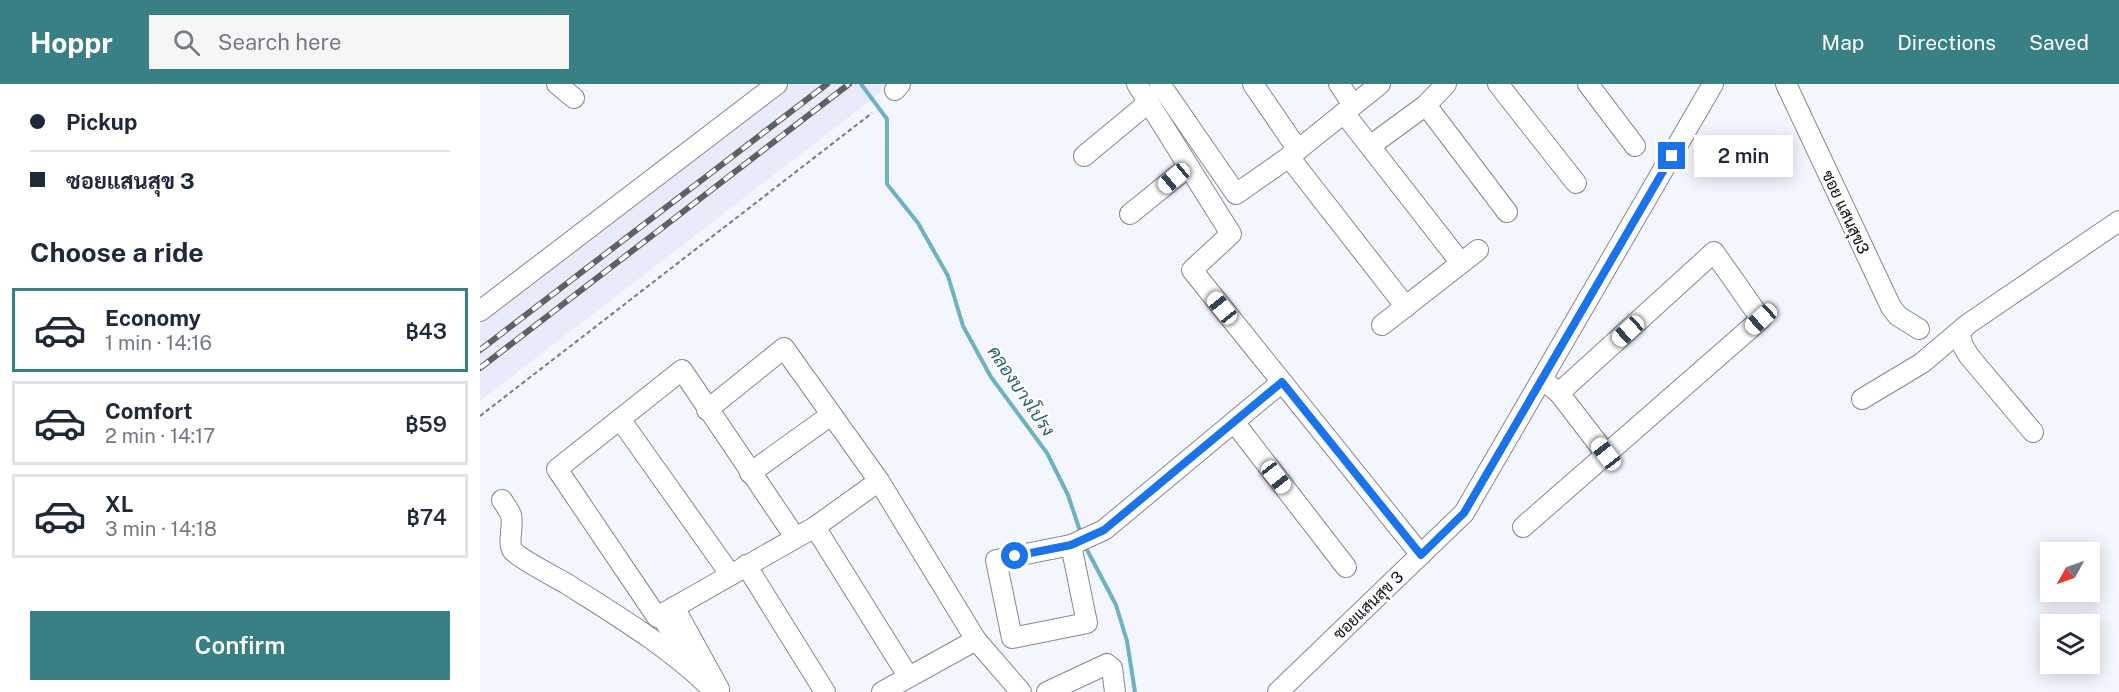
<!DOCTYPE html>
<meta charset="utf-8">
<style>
:root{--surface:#fff;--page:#f6f6f7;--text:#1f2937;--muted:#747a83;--line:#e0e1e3;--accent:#388084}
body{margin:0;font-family:"Public Sans",Sarabun,sans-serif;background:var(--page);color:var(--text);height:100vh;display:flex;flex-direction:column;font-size:22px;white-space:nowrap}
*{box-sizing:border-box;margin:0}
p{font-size:20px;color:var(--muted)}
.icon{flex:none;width:33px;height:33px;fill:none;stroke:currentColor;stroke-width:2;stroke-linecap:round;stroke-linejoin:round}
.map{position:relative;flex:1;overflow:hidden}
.details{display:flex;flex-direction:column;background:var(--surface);width:480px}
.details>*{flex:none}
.top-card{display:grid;align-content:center;height:132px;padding:0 30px;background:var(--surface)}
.needle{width:39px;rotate:230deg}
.tools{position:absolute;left:1560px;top:458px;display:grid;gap:12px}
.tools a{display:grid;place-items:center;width:60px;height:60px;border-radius:0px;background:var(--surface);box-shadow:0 3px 15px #0003;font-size:30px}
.end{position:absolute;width:27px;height:27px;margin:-14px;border:8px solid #1a73e8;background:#fff;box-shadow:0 0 0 3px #fff}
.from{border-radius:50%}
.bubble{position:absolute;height:42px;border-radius:0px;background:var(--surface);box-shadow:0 3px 15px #0003;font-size:20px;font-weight:600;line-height:42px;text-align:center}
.car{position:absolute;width:18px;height:36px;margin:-18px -9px;border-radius:8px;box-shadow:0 0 4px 2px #0007;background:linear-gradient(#fff 24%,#345 0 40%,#fff 0 76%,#345 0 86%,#fff 0)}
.top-card b{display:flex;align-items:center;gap:21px;height:57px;font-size:22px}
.top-card b+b{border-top:2px solid var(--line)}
.top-card i{width:15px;height:15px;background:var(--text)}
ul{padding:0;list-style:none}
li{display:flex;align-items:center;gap:18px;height:84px;margin:0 12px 9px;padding:0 18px;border:3px solid var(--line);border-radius:0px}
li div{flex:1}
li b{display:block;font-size:22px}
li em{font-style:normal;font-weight:600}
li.active{border-color:var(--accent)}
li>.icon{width:54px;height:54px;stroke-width:1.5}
h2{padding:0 30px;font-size:27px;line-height:72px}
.primary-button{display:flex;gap:12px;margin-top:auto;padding:12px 30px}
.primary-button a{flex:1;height:69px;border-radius:0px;background:var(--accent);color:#fff;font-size:24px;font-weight:600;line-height:69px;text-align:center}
header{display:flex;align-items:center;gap:36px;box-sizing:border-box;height:84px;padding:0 30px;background:var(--accent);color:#fff}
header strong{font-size:28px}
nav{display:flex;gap:33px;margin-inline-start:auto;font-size:21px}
.search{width:420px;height:54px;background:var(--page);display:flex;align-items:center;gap:15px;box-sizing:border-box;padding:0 21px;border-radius:0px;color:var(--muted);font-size:22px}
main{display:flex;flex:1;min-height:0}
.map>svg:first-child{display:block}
</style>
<header>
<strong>Hoppr</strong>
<div class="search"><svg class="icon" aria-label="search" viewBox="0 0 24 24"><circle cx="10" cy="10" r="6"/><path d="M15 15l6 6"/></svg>Search here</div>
<nav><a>Map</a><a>Directions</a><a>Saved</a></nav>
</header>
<main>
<section class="details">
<div class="top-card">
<b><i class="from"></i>Pickup</b>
<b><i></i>ซอยแสนสุข 3</b>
</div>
<h2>Choose a ride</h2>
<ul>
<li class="active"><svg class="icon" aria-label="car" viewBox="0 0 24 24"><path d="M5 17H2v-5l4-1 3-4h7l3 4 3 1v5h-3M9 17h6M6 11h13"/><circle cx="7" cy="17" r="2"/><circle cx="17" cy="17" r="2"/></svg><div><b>Economy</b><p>1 min · 14:16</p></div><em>฿43</em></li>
<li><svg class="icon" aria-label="car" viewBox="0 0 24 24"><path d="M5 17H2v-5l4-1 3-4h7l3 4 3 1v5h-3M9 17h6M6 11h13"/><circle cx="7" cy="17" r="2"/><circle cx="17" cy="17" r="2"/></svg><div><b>Comfort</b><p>2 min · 14:17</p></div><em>฿59</em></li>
<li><svg class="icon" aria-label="car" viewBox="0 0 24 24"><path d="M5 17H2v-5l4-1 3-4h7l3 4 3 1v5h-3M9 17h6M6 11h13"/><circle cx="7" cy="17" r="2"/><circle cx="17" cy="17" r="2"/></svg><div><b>XL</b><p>3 min · 14:18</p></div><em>฿74</em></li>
</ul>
<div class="primary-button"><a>Confirm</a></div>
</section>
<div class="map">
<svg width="1639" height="608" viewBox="0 0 1639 608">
<rect width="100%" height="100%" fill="#f4f6fe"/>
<path fill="#e9ebfb" d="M311,0H412L0,317V240Z"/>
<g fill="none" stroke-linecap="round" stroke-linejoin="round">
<g stroke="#6eb2c0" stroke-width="4">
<path d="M381,0L407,35V100L438,139L468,192L483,242L511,293L567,369L588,411L601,450"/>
<path d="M605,462L636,521L647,557L655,608"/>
</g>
<defs>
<g id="minor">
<path d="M77,0L94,14"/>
<path d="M657,0L751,150L712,186L941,471"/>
<path d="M680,0L756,110L809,73L900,0"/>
<path d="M773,0L818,66"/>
<path d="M859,0L873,21"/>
<path d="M1018,0L1096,99"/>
<path d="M1108,0L1155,62"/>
<path d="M1306,0L1411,223L1418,232L1439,245"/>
<path d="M415,6L420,0"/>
<path d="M946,21L1027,128"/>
<path d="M864,29L981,179"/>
<path d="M890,62L946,21L966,0"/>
<path d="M604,72L668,19"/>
<path d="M809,73L926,223"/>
<path d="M650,130L708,83"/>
<path d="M0,227L297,0"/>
<path d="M902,241L998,166"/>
<path d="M1479,248L1483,262L1489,272L1553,348"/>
<path d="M1069,301L1079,309L1126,370"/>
<path d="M1382,315L1442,279L1488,240L1639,137"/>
<path d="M227,326L304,264L399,397L496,556L541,608"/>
<path d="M140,335L250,490"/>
<path d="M754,338L866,483"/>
<path d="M270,389L351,331"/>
<path d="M22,416C25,421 29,426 31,431C34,442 27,459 33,467C40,475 75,493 87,500C139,533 191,564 235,608"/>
<path d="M335,443L428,592"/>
<path d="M1043,443L1281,235L1234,168L1079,309"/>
<path d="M315,453L202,286L77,385L177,533L335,443L399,397"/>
<path d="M591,461L607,539L532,554L516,476Z"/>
<path d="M591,461L624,446L802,298"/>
<path d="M266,481L345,608"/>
<path d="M194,523L239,605"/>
<path d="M181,531L208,576"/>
<path d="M402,608L496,556"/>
<path d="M567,608L627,580L632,584L635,608"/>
<path d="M798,608L984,429L1233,0"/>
</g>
</defs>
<use href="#minor" stroke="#87888f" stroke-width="22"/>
<path stroke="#797a7f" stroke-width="2" stroke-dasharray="4.5 3" stroke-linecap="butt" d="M0,332L392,29"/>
<use href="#minor" stroke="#fff" stroke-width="20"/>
<defs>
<g id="rail">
<path d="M0,266L347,0"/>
<path d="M0,284L369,0"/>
</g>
</defs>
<use href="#rail" stroke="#5f5f64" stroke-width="6"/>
<use href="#rail" stroke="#fff" stroke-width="4" stroke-dasharray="11" stroke-linecap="butt"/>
</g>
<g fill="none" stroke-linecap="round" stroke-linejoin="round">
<path stroke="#1a73e8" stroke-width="8" d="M535,472L591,461L624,446L802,298L941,471L984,429L1192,72"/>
</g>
<g text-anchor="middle" stroke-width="5" stroke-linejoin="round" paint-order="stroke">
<g font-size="16" fill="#0c0c0f" stroke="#fff">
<text transform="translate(1366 128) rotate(65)" y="6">ซอย แสนสุข3</text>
<text transform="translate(888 521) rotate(-44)" y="6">ซอยแสนสุข 3</text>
</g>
<g font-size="18" font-style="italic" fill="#27606a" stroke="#fff">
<text transform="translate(541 307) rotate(56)" y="6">คลองบางโปรง</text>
</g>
</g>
</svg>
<div class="tools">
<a><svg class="needle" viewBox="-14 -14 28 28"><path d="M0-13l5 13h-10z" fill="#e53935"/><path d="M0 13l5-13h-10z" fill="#747a83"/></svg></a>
<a><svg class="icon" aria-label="layers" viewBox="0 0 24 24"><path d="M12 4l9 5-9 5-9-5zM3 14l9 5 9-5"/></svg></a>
</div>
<i class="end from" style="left:535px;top:472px"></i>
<i class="end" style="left:1192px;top:72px"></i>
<div class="bubble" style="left:1214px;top:51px;width:99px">2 min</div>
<i class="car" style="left:694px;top:94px;rotate:230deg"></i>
<i class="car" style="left:742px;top:224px;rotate:321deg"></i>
<i class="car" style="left:1281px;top:235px;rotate:228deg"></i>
<i class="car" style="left:1148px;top:247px;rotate:228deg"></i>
<i class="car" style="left:1126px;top:370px;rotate:322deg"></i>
<i class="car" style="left:796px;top:393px;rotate:142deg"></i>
</div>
</main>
